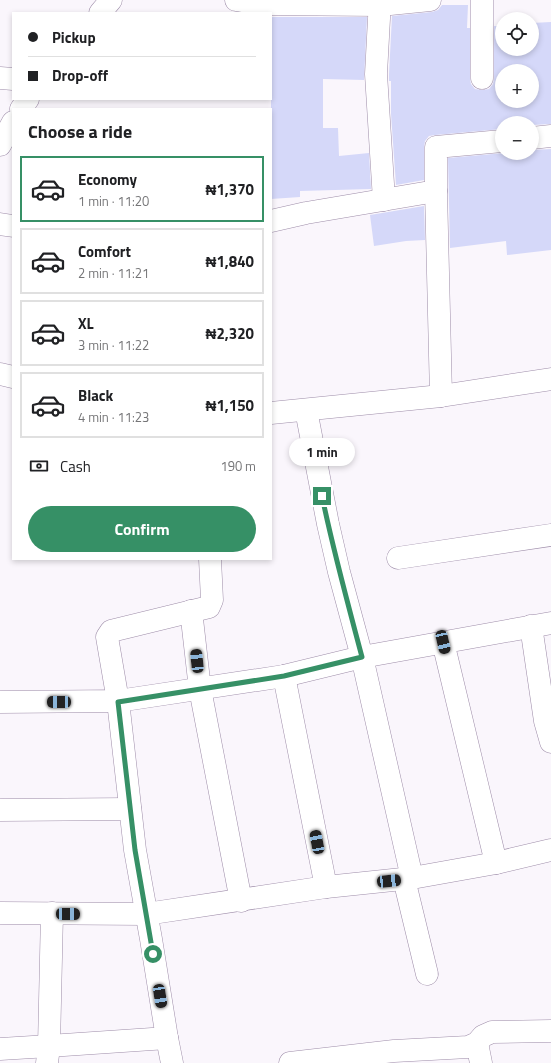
<!DOCTYPE html>
<meta charset="utf-8">
<style>
:root{--surface:#fff;--page:#f6f6f6;--text:#202124;--muted:#757577;--line:#e0e0e0;--accent:#369066}
body{margin:0;font-family:"Titillium Web",sans-serif;background:var(--page);color:var(--text);height:100vh;display:flex;flex-direction:column;font-size:15px;white-space:nowrap}
*{box-sizing:border-box;margin:0}
p{font-size:13px;color:var(--muted)}
.icon{flex:none;width:22px;height:22px;fill:none;stroke:currentColor;stroke-width:2;stroke-linecap:round;stroke-linejoin:round}
.map{position:relative;flex:1;overflow:hidden}
.details{position:absolute;left:12px;top:108px;width:260px;height:452px;display:flex;flex-direction:column;background:var(--surface);border-radius:0px;box-shadow:0 2px 6px #0003}
.details>*{flex:none}
.guide{position:absolute;left:12px;top:12px;width:260px;height:88px;border-radius:0px;box-shadow:0 2px 6px #0003;display:grid;align-content:center;height:88px;padding:0 16px;background:var(--surface)}
.buttons{position:absolute;left:495px;top:12px;display:grid;gap:8px}
.buttons a{display:grid;place-items:center;width:44px;height:44px;border-radius:50%;background:var(--surface);box-shadow:0 2px 6px #0003;font-size:20px}
.end{position:absolute;width:18px;height:18px;margin:-9px;border:5px solid #369066;background:#fff;box-shadow:0 0 0 2px #fff}
.from{border-radius:50%}
.bubble{position:absolute;height:28px;border-radius:14px;background:var(--surface);box-shadow:0 2px 6px #0003;font-size:13px;font-weight:700;line-height:28px;text-align:center}
.car{position:absolute;width:12px;height:24px;margin:-12px -6px;border-radius:5px;box-shadow:0 0 3px 1px #0007;background:linear-gradient(#222 24%,#8ab4d8 0 40%,#222 0 76%,#8ab4d8 0 86%,#222 0)}
.guide b{display:flex;align-items:center;gap:14px;height:38px;font-size:15px}
.guide b+b{border-top:1px solid var(--line)}
.guide i{width:10px;height:10px;background:var(--text)}
ul{padding:0;list-style:none}
li{display:flex;align-items:center;gap:12px;height:66px;margin:0 8px 6px;padding:0 8px;border:2px solid var(--line);border-radius:0px}
li div{flex:1}
li b{display:block;font-size:15px}
li em{font-style:normal;font-weight:700}
li.active{border-color:var(--accent)}
li>.icon{width:36px;height:36px;stroke-width:1.5}
h2{padding:0 16px;font-size:18px;line-height:48px}
.pay{display:flex;align-items:center;gap:10px;height:44px;padding:0 16px;font-size:15px}
.pay p{margin-inline-start:auto}
.primary-button{display:flex;gap:8px;margin-top:auto;padding:8px 16px}
.primary-button a{flex:1;height:46px;border-radius:24px;background:var(--accent);color:#fff;font-size:16px;font-weight:700;line-height:46px;text-align:center}
.map>svg:first-child{display:block}
</style>
<div class="map">
<svg width="551" height="1063" viewBox="0 0 551 1063">
<rect width="100%" height="100%" fill="#faf6fc"/>
<g fill="#d5d8f9" fill-rule="evenodd">
<path d="M442,5H468L467,28H470V78L471,84L475,89L482,90L489,89L493,84L494,78V26H502V49H532V23L551,22V124L532,125V123H502V129L435,135L429,136L425,141L424,147V180L396,185L391,114V81H389V74L392,16L432,12L438,10ZM502,71H532V101H502Z"/>
<path d="M271,17H367L364,80L323,79V128H338L339,156L369,153L371,189L300,191V197L271,199Z"/>
<path d="M551,149V250L507,255L506,241L450,248L448,158L504,153H532V150Z"/>
<path d="M424,206L425,240L406,241L374,246L370,215Z"/>
</g>
<g fill="none" stroke-linecap="round" stroke-linejoin="round">
<defs>
<g id="minor">
<path d="M236,0L260,4L380,5L430,0"/>
<path d="M380,0L376,74L384,200"/>
<path d="M482,0V78"/>
<path d="M100,13L111,0"/>
<path d="M0,78L13,79"/>
<path d="M21,109L28,99"/>
<path d="M532,138L551,136"/>
<path d="M0,145L13,122"/>
<path d="M271,221L306,213L436,191"/>
<path d="M0,224L13,226"/>
<path d="M0,374L13,377"/>
<path d="M441,396L436,191V147L502,141"/>
<path d="M306,410L328,524L339,572L362,657L412,878"/>
<path d="M271,413L441,396L551,379"/>
<path d="M398,558L551,535"/>
<path d="M191,611L192,619L200,689L241,901"/>
<path d="M531,626L545,721L551,742"/>
<path d="M443,642L496,863"/>
<path d="M284,676L326,887"/>
<path d="M0,702L118,701L284,676L362,657L551,623"/>
<path d="M0,810L130,809"/>
<path d="M404,879L427,974"/>
<path d="M0,913L146,914L326,887L412,878L496,863L551,850"/>
<path d="M477,1043L481,1063"/>
<path d="M0,1049L49,1046L167,1038"/>
<path d="M47,1063L49,1046L52,913"/>
<path d="M172,1063L167,1038L151,939L135,850L118,701L107,637L111,631L209,607L212,600L210,559"/>
<path d="M290,1063L394,1051L468,1047L477,1043L483,1036L492,1032L551,1031"/>
</g>
</defs>
<use href="#minor" stroke="#9e8da9" stroke-width="23"/>
<use href="#minor" stroke="#fff" stroke-width="22"/>
</g>
<g fill="none" stroke-linecap="round" stroke-linejoin="round">
<path stroke="#369066" stroke-width="5" d="M153,954L135,850L118,702L284,676L362,657C348,604 333,550 322,496"/>
</g>
</svg>
<div class="buttons">
<a><svg class="icon" aria-label="locate" viewBox="0 0 24 24"><circle cx="12" cy="12" r="6"/><path d="M12 2v4M12 18v4M2 12h4M18 12h4"/></svg></a>
<a>+</a>
<a>−</a>
</div>
<i class="end from" style="left:153px;top:954px"></i>
<i class="end" style="left:322px;top:496px"></i>
<div class="bubble" style="left:289px;top:438px;width:66px">1 min</div>
<i class="car" style="left:443px;top:642px;rotate:167deg"></i>
<i class="car" style="left:197px;top:661px;rotate:354deg"></i>
<i class="car" style="left:59px;top:702px;rotate:270deg"></i>
<i class="car" style="left:317px;top:842px;rotate:349deg"></i>
<i class="car" style="left:389px;top:881px;rotate:84deg"></i>
<i class="car" style="left:68px;top:914px;rotate:91deg"></i>
<i class="car" style="left:160px;top:996px;rotate:171deg"></i>
<div class="guide">
<b><i class="from"></i>Pickup</b>
<b><i></i>Drop-off</b>
</div>
<section class="details">
<h2>Choose a ride</h2>
<ul>
<li class="active"><svg class="icon" aria-label="car" viewBox="0 0 24 24"><path d="M5 17H2v-5l4-1 3-4h7l3 4 3 1v5h-3M9 17h6M6 11h13"/><circle cx="7" cy="17" r="2"/><circle cx="17" cy="17" r="2"/></svg><div><b>Economy</b><p>1 min · 11:20</p></div><em>₦1,370</em></li>
<li><svg class="icon" aria-label="car" viewBox="0 0 24 24"><path d="M5 17H2v-5l4-1 3-4h7l3 4 3 1v5h-3M9 17h6M6 11h13"/><circle cx="7" cy="17" r="2"/><circle cx="17" cy="17" r="2"/></svg><div><b>Comfort</b><p>2 min · 11:21</p></div><em>₦1,840</em></li>
<li><svg class="icon" aria-label="car" viewBox="0 0 24 24"><path d="M5 17H2v-5l4-1 3-4h7l3 4 3 1v5h-3M9 17h6M6 11h13"/><circle cx="7" cy="17" r="2"/><circle cx="17" cy="17" r="2"/></svg><div><b>XL</b><p>3 min · 11:22</p></div><em>₦2,320</em></li>
<li><svg class="icon" aria-label="car" viewBox="0 0 24 24"><path d="M5 17H2v-5l4-1 3-4h7l3 4 3 1v5h-3M9 17h6M6 11h13"/><circle cx="7" cy="17" r="2"/><circle cx="17" cy="17" r="2"/></svg><div><b>Black</b><p>4 min · 11:23</p></div><em>₦1,150</em></li>
</ul>
<div class="pay"><svg class="icon" aria-label="cash" viewBox="0 0 24 24"><path d="M3 7h18v10H3z"/><circle cx="12" cy="12" r="2"/></svg>Cash<p>190 m</p></div>
<div class="primary-button"><a>Confirm</a></div>
</section>
</div>
